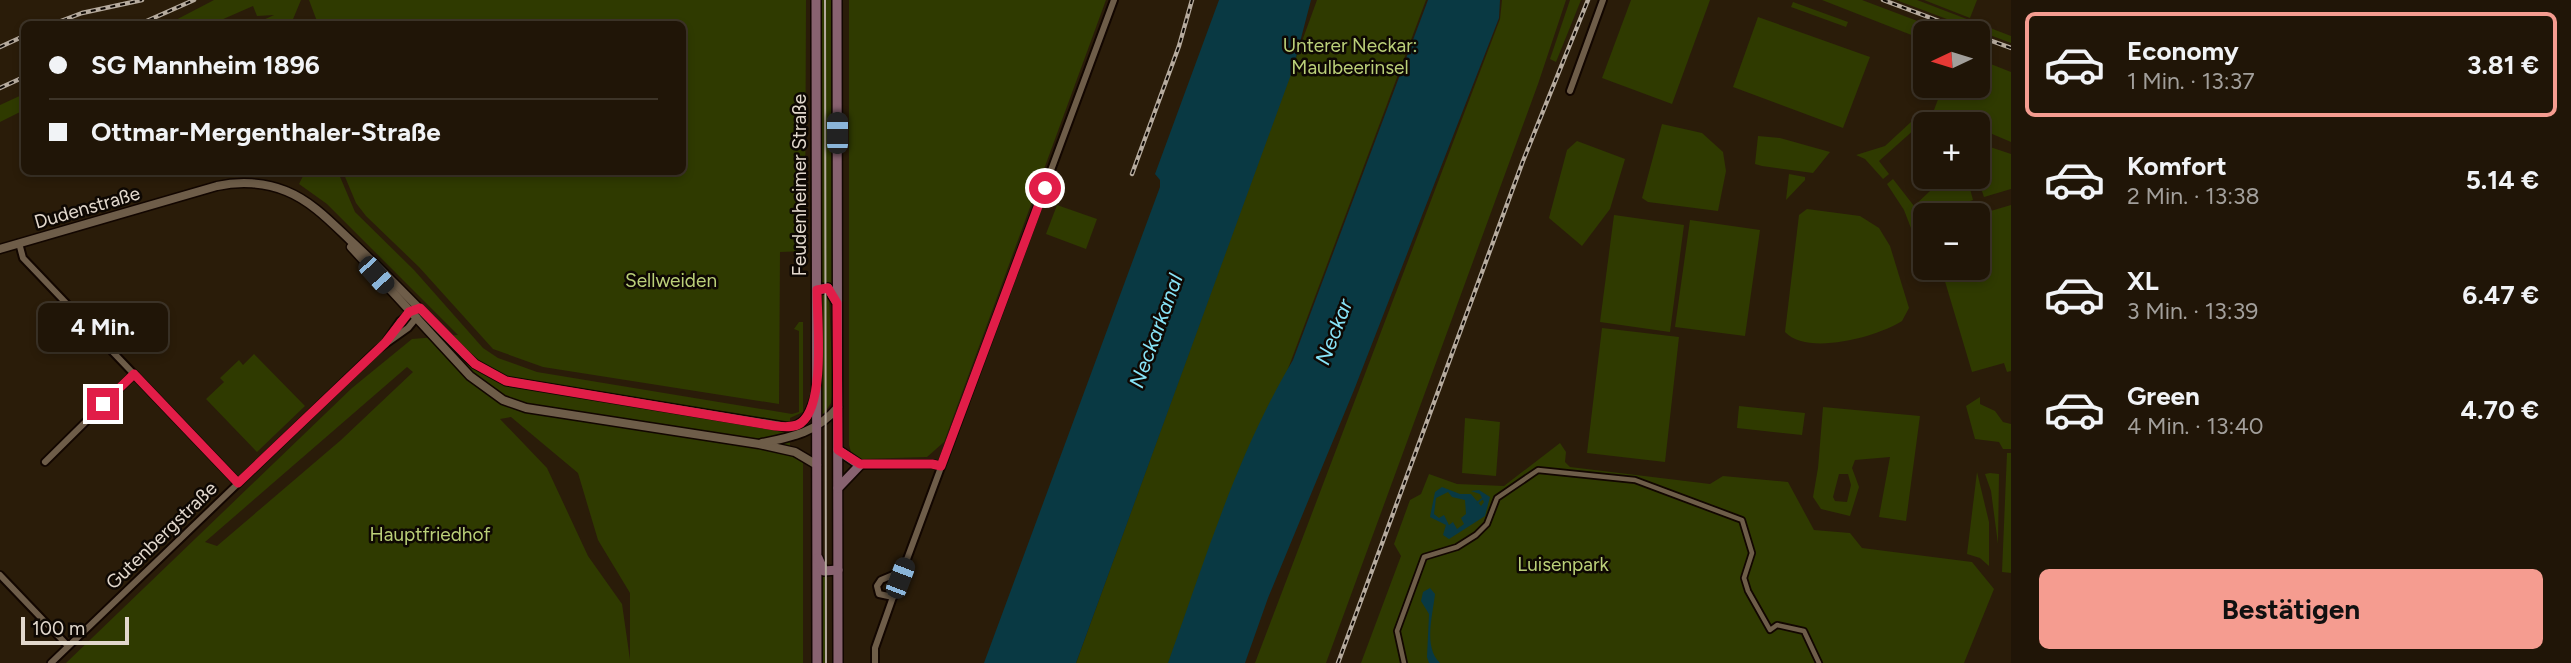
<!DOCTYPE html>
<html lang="de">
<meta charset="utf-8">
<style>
:root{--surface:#201507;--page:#2d2215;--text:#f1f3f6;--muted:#a29f9b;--line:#3d3428;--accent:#f59c90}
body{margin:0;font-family:Figtree,sans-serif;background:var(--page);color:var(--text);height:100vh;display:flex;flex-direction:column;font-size:26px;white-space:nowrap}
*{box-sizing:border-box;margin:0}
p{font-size:23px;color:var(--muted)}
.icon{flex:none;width:38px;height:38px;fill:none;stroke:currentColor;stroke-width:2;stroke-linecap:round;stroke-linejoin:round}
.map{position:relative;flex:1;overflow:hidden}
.panel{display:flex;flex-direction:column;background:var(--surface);width:560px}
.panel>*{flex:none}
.hud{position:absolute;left:21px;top:21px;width:665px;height:154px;border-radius:10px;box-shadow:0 4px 10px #0003,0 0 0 2px var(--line);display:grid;align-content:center;height:154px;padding:0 28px;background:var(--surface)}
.needle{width:46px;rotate:266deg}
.controls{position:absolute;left:1913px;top:21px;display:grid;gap:14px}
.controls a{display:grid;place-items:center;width:77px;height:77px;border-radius:10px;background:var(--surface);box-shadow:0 4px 10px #0003,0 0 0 2px var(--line);font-size:35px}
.scale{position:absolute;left:21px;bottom:18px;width:108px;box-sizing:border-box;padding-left:7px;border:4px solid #e2d8cd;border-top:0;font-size:19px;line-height:24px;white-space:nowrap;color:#e2d8cd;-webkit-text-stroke:5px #0e0803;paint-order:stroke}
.end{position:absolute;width:32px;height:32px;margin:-16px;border:9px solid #e11d48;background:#fff;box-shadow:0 0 0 4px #fff}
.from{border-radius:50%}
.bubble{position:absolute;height:49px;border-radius:10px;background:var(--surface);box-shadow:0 4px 10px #0003,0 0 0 2px var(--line);font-size:23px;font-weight:700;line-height:49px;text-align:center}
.car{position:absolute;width:21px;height:42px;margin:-21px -10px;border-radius:9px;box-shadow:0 0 5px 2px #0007;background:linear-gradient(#222 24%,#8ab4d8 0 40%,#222 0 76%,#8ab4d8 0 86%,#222 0)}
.hud b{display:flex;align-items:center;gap:24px;height:66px;font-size:26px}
.hud b+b{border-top:2px solid var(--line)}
.hud i{width:18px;height:18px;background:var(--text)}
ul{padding:12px 0 0;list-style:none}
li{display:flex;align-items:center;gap:21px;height:105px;margin:0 14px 10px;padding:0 14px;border:4px solid transparent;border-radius:10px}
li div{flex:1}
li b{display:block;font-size:26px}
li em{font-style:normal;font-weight:700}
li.active{border-color:var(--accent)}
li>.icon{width:63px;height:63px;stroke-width:1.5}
.button{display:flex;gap:14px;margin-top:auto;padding:14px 28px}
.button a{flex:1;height:80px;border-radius:10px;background:var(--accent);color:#111;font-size:28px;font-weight:700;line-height:80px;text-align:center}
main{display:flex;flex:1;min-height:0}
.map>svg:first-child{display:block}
</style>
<main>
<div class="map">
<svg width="2011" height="663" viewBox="0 0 2011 663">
<rect width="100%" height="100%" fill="#2a1c09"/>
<g fill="#2f3a00" fill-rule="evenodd">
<path d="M214,0H301L291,24H260L259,22L274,15L257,16L253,6L212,24H168Z"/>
<path d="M309,0H806L805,251L780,252L779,404L543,367L493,349L419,267L366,216L356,203L343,172H682V24H318Z"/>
<path d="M820,0H833V284L820,282Z"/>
<path d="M841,0H843L841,303Z"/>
<path d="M849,0H1106L944,442L927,457L861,459L851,452L849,445Z"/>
<path d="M1317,0H1426L1178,663H1076Z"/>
<path d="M1502,0H1566L1538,84L1326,663H1255L1500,19Z"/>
<path d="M1570,0H1581L1556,62L1550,59Z"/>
<path d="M1631,0H1710L1672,104L1602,78Z"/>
<path d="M1822,0H1862L1936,28L1933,33H1925V38L1914,36Z"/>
<path d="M1896,0H1917L2011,36V43Z"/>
<path d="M1924,0H1977L1970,18Z"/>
<path d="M1793,2L1848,22L1846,27L1791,7Z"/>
<path d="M1758,17L1870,57L1843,128L1733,87Z"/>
<path d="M1978,59L2011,72V142L1978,128V124H1969L1934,110L1943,86H1978Z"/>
<path d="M24,94V110L0,122V105Z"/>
<path d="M1928,118L1942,124H1925V137L1916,128L1879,161L1889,174L1883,179L1865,159L1856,155L1885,146L1911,122Z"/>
<path d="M1662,124L1702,133L1723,152L1726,171L1718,211L1648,202L1642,198Z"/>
<path d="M1758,136L1780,138L1830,152L1813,173L1762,166L1755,164Z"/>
<path d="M1577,141L1625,159L1610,209L1582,246L1549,218L1567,150Z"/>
<path d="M1978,143L2011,154V189L1984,197L1977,177Z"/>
<path d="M305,172H338L355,212L414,270L483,348L498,358L537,372L792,414L799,412V331L794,329L799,322H803V412L790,418V456L803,460V663H66L352,388L412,339L437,337L422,318L440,336L458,335L327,204L299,184ZM407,367L413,372L341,440L217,546L205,542ZM511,417L578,473L598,540L630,593V660L622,604L588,556L547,468L500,419Z"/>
<path d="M1789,174L1805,177V180L1786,200Z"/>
<path d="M1945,177H1967L1973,200C1953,206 1947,215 1925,215V233L1914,236L1904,210L1887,184L1893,179L1914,206Z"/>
<path d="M1057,205L1097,219L1086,249L1046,234Z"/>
<path d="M2011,205V371L2007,372L2004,363L1972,372L1941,268H1978L1977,215Z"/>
<path d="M1807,209L1860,216L1879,228L1890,246L1909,308L1902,321C1877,337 1807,356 1785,332L1799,215Z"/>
<path d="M1614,215L1684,225L1670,332L1600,322Z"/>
<path d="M1690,220L1760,230L1745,336L1675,327Z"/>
<path d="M824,292L829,295L833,390L831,403L821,418V295Z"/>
<path d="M1602,328L1679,337L1665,462L1587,453Z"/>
<path d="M254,354L305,406L257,452L206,399L224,382L220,378L239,360L243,365Z"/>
<path d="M1980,397V404L1995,411L2003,422L2011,424V449H2003L1999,442L1975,439L1966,406Z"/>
<path d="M1739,406L1805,413L1802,435L1737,428Z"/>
<path d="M1823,407L1920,416L1906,521L1879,517L1890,457L1855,460L1852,468L1859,487L1850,516L1821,509L1813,497L1818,468ZM1839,474H1848L1851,485L1847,502L1835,501L1833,497Z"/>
<path d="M1465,418L1500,422L1496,476L1462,473Z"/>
<path d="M1560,443L1566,452L1565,462L1570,467L1710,484L1723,476L1788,482L1814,530L1850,533L1862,548L1972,562L1994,589L1964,663H1361L1401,556L1394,544L1410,500L1421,494L1429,474L1457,484L1504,486Z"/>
<path d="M2007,453H2011V573L2002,572Z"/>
<path d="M1977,472L1989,522V566L1980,558L1967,554Z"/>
<path d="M1990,473L1999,474L1998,544L1991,491L1985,474Z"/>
<path d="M821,575L825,577V663H821Z"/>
</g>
<g fill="#093943" fill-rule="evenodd">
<path d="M1219,0H1311L1293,69L1076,663H984L1160,187V180L1155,174Z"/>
<path d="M1428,0H1500L1499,18L1354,390L1268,598L1245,663H1168C1205,560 1237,454 1293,360Z"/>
<path d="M1442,487L1460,494H1471L1481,506L1484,502L1480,494L1471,491L1479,490L1490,497L1485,516L1449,539L1443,535L1446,525L1430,517L1435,492ZM1448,492L1452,497L1465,500L1466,514L1461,518L1464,524L1457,529L1453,522L1449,525L1444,515L1439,518L1434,514L1436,498Z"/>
<path d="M1430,588L1435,594C1433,614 1423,647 1440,663H1429L1427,657L1429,614L1421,601L1423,592Z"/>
</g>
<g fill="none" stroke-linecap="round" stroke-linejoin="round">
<path stroke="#093943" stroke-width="2" d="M1477,503L1482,499"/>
<defs>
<path id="pedestrian" d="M1404,663L1397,631L1424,557L1457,547L1476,535L1487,524L1497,498L1538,470L1635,480L1742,520L1752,553L1744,578L1748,591L1770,630L1777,625L1804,631L1819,663"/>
<g id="minor">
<path d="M1570,91L1603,0"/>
<path d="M19,243L23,258L238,483"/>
<path d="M387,340L400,321L415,310"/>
<path d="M45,462L134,374"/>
<path d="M860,465L932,464L941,466"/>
<path d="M0,575L68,646"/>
<path d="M893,597L879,594L877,586L881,580L893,575L900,577"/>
<path d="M51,663L377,350L408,328L417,317"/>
<path d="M875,663V648L893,597L1114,0"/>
</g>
<g id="tertiary">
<path d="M351,247L470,376L503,400L526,408L759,444L795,452L817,465"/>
<path d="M0,249L217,186C239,181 265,182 286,191C311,201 330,221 350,240C389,276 426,316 464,354L475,364L506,381L787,427C806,426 810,412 815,397"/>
<path d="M762,443C793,437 817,432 838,407"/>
</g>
<g id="secondary">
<path d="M816,0L817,663"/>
<path d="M837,0L838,663"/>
<path d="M817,290L828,288L836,301"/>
<path d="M838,450L860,465L838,488"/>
<path d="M818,558L824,571L838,570"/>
</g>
</defs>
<use href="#pedestrian" stroke="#120600" stroke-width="8"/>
<use href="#minor" stroke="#120600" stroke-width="10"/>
<use href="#tertiary" stroke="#120600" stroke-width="11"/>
<use href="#secondary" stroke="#120600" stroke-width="12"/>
<use href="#pedestrian" stroke="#6e5d49" stroke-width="4.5"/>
<use href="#minor" stroke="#6e5d49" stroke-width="6"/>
<use href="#tertiary" stroke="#6e5d49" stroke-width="8"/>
<use href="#secondary" stroke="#886270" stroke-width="9"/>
<path stroke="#b6ab9e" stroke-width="2" d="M825,0L826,663"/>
<defs>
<g id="rail">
<path d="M1883,0L1971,33"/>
<path d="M53,24L82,13L142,0"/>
<path d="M140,24L194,0"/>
<path d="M1978,36L2011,48"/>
<path d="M0,47L24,36"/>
<path d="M0,88L24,77"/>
<path d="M1132,174L1179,46L1192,0"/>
<path d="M1338,663L1523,161L1588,0"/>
</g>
</defs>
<use href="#rail" stroke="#b6ab9e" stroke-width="4.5"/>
<use href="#rail" stroke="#0e0803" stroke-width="2" stroke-dasharray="5" stroke-linecap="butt"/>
</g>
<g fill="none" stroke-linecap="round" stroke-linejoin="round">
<path stroke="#e11d48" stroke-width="9" d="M103,404L134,374L238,483L385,343L409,312L420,308L475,364L506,381L775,426C784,427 794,428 801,423C826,404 817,320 817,290L828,288L837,303L838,450L860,464H932L941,466L1045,188"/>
</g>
<g text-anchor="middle" stroke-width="5" stroke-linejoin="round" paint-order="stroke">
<g font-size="19" fill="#bbd079" stroke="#0e0803">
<text x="1350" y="52">Unterer Neckar:<tspan x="1350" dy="22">Maulbeerinsel</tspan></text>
<text x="671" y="287">Sellweiden</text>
<text x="430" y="541">Hauptfriedhof</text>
<text x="1563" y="571">Luisenpark</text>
</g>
<g font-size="19" fill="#e2d8cd" stroke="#0e0803">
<text transform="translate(799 185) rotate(-90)" y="7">Feudenheimer Straße</text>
<text transform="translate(87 207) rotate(-16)" y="7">Dudenstraße</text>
<text transform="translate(161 535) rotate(-44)" y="7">Gutenbergstraße</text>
</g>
<g font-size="21" font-style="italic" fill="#88e4f8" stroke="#0e0803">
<text transform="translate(1156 331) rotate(-70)" y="7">Neckarkanal</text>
<text transform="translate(1334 332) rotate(-69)" y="7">Neckar</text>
</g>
</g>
</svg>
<div class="controls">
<a><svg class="needle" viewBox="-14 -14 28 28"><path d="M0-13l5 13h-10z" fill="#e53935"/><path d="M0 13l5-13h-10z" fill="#a29f9b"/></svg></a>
<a>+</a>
<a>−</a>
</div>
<div class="scale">100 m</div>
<i class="end from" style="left:1045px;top:188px"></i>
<i class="end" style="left:103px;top:404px"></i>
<div class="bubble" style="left:38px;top:303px;width:130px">4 Min.</div>
<i class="car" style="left:837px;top:133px;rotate:0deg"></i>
<i class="car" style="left:376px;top:275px;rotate:138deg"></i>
<i class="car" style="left:900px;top:578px;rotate:21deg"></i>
<div class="hud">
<b><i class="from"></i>SG Mannheim 1896</b>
<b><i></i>Ottmar-Mergenthaler-Straße</b>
</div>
</div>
<section class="panel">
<ul>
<li class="active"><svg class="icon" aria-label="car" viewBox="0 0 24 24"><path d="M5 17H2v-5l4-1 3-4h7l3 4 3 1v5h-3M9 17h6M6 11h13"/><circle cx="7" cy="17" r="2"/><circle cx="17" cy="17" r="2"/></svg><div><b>Economy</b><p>1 Min. · 13:37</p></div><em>3.81 €</em></li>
<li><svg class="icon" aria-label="car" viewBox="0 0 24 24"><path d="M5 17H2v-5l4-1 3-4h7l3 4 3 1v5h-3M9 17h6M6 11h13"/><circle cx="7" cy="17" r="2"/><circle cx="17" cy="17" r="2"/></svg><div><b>Komfort</b><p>2 Min. · 13:38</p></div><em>5.14 €</em></li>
<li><svg class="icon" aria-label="car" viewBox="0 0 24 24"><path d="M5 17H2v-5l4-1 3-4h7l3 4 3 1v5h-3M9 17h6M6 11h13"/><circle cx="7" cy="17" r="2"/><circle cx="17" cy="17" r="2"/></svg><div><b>XL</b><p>3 Min. · 13:39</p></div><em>6.47 €</em></li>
<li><svg class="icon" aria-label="car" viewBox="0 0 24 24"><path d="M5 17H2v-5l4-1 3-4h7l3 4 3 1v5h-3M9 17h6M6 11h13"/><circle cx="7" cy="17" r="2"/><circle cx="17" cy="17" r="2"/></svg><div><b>Green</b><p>4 Min. · 13:40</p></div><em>4.70 €</em></li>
</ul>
<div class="button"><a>Bestätigen</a></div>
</section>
</main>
